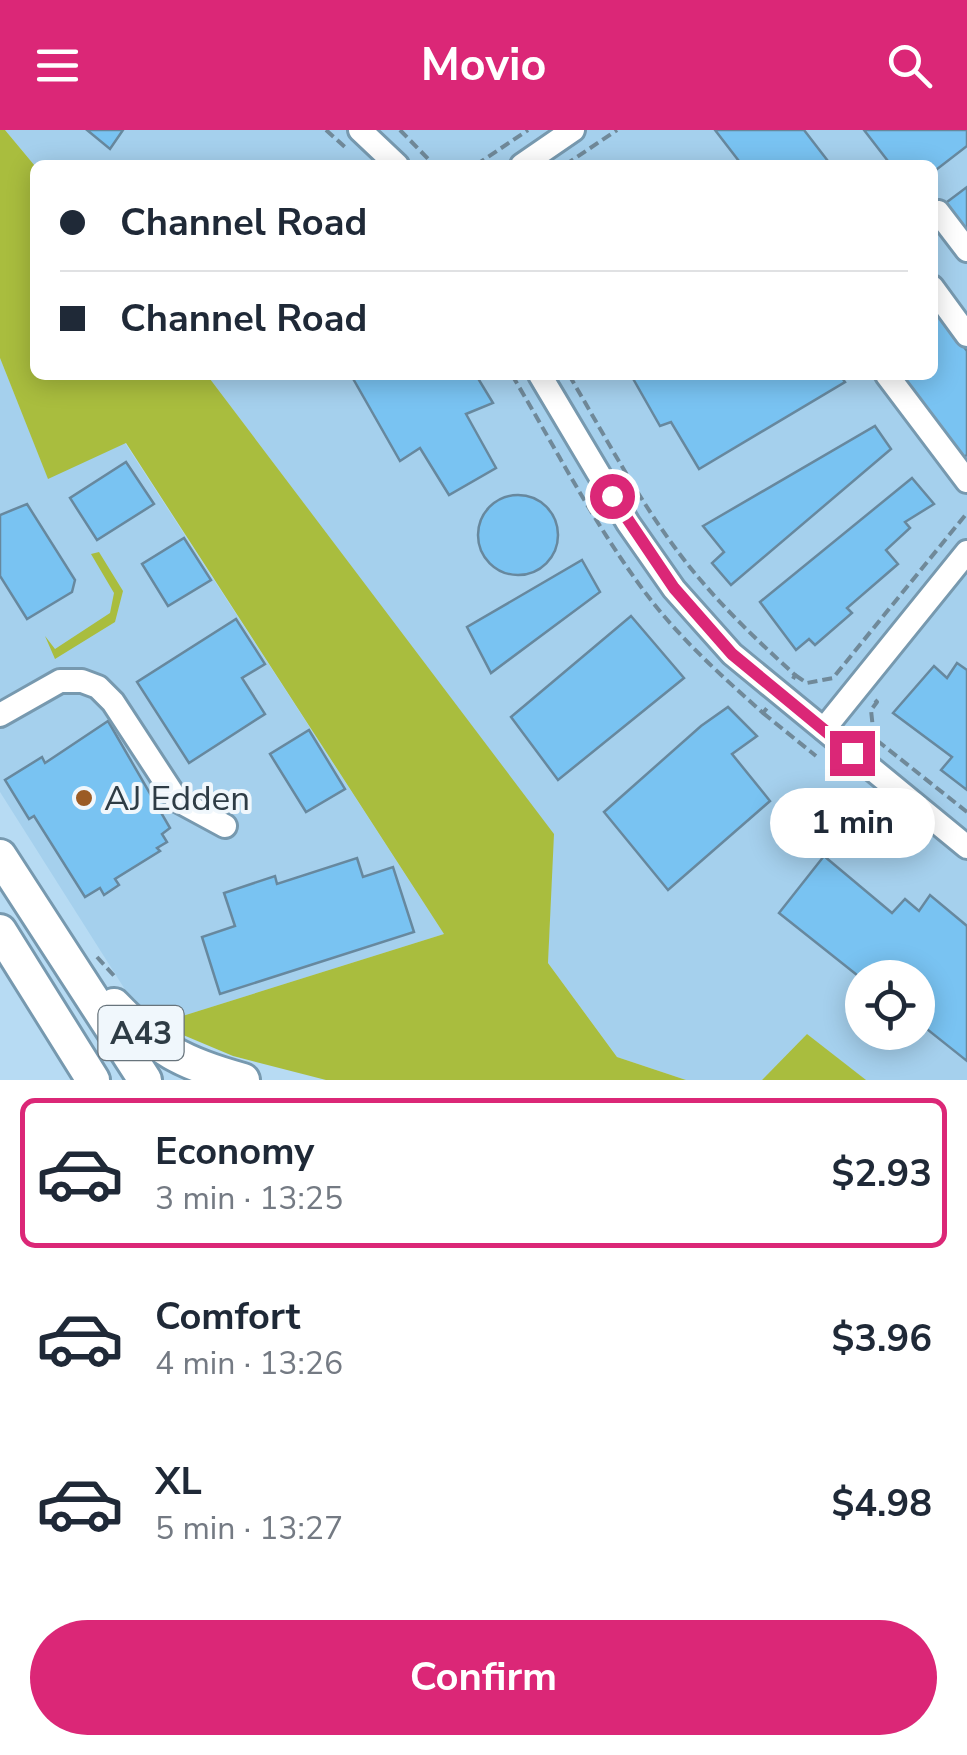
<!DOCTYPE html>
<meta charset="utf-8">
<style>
:root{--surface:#fff;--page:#f6f6f7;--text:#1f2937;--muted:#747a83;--line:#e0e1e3;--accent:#db2777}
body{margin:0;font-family:"Nunito Sans",sans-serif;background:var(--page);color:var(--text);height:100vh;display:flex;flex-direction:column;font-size:38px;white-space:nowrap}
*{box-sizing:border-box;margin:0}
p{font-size:32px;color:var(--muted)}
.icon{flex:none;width:55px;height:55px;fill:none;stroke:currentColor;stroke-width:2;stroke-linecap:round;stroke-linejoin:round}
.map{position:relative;height:950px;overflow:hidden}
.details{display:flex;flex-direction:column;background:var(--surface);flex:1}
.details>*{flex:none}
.banner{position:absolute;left:30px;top:30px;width:908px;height:220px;border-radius:15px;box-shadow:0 5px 25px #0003;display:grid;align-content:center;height:220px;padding:0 30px;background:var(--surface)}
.controls{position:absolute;left:845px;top:830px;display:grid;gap:20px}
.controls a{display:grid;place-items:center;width:90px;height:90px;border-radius:50%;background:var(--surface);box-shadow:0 5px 25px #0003;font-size:50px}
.end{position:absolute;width:45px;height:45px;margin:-22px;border:12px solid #db2777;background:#fff;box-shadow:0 0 0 5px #fff}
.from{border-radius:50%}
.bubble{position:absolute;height:70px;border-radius:35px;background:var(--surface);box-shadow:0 5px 25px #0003;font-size:32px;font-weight:700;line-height:70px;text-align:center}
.banner b{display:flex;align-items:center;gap:35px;height:95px;font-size:38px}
.banner b+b{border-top:2px solid var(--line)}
.banner i{width:25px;height:25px;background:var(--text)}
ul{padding:18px 0 0;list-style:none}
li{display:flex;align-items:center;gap:30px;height:150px;margin:0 20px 15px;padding:0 10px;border:5px solid transparent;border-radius:15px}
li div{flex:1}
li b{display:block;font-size:38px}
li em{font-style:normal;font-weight:700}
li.current{border-color:var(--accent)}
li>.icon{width:90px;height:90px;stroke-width:1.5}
.primary-button{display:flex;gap:20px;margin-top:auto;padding:20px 30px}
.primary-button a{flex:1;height:115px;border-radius:60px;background:var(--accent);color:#fff;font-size:40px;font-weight:700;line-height:115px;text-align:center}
header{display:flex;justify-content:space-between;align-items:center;height:130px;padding:0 30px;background:var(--accent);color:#fff;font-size:45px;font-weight:700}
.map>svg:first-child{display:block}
</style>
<header><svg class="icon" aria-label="menu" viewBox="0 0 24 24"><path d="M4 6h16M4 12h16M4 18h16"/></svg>Movio<svg class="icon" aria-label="search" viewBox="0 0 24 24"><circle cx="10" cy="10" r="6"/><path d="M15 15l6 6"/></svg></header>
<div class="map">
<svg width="967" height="950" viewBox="0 0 967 950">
<rect width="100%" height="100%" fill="#b7dbf3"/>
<g fill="#a5d0ed" fill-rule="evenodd">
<path d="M5,0H967V950H865L807,904L762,950H686L617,927L548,833L553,704L207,245H932V35L35,36ZM862,848H918V902H862Z"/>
<path d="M0,228L48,348L125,313L444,804L157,894L131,869L0,662Z"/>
</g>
<g fill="#a9bd3e">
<path d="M0,0H5L35,36V245H207L554,704L548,833L617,927L686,950H326L233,926L157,894L444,804L126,313L48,349L0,228Z"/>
<path d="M99,422L123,461L115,492L55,529L45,506L55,519L110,483L114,463L91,424Z"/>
<path d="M807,904L866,950H762Z"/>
</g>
<g fill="#79c3f2" stroke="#67889e" stroke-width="2.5">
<path d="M87,0H123L110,19Z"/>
<path d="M715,0H804L831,35H742Z"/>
<path d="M864,0H967V16L932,43V35H891Z"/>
<path d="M967,57V106L943,75Z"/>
<path d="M932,174L967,221V325L963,327L902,245H932Z"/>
<path d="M351,245H476L493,273L466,284L496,338L449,365L420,318L400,331Z"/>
<path d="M631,245H840L845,252L699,339L671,292L660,296Z"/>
<path d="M875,296L891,319L731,455L712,433L724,422L703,396Z"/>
<path d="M126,332L154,374L97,410L70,368Z"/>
<path d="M912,348L934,374L905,392L910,398L886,420L898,434L847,478L852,483L815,515L809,509L796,520L760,472Z"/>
<circle cx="518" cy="405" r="40"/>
<path d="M27,374L75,450L72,462L27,489L0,446V385Z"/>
<path d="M184,408L211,450L168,476L142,434Z"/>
<path d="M582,430L600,462L491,543L467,497Z"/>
<path d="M631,486L684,548L558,650L511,587Z"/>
<path d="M236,489L265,534L242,548L265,584L189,633L137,552Z"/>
<path d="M957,533L967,540V660L941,640L952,627L893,583L934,536L947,548Z"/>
<path d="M728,577L757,606L732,624L770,671L668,760L604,682L701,596Z"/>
<path d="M108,591L170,698L162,704L167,712L157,718L160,721L115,749L119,755L104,765L100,758L85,767L34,686L29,689L5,650L42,627L45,633Z"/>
<path d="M309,600L345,659L306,682L270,624Z"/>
<path d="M824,726L892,783L905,769L919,781L930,765L967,796V931L918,892V848L862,849L779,783Z"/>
<path d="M357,728L363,747L393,737L414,802L220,864L202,807L235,796L224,763L275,746L277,754Z"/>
</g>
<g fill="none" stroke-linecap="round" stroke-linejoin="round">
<defs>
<g id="minor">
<path d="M360,0L397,35"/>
<path d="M522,35L573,0"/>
<path d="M938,82L967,120"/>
<path d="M932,157L967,205"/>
<path d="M540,245L628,393L674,459L732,524L967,717"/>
<path d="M887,245L967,351"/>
<path d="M0,585L60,551H82L98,557L113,572L177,670L225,696"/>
<path d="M824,599L967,422"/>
</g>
<g id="highway">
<path d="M0,726L145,950"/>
<path d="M0,801L93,950"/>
<path d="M114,875C156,919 184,934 243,950"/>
</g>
</defs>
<use href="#minor" stroke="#7799af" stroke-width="28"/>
<use href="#highway" stroke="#7799af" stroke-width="38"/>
<g stroke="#708999" stroke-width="4" stroke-dasharray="10 5" stroke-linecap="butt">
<path d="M326,0L345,17"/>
<path d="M400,0L434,35"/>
<path d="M476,35L528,0"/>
<path d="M565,35L617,0"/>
<path d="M512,245C558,322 599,404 654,474C686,514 725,549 763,583L767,578"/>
<path d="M569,245C608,311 644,381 693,441C724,479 759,512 795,545L793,549"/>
<path d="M795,545L807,553L833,548L967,383"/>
<path d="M875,570L877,572L871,580L874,608L967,682"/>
<path d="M763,583L816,626"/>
<path d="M97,827L117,849"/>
</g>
<use href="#minor" stroke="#fff" stroke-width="22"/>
<use href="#highway" stroke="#fff" stroke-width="32"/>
</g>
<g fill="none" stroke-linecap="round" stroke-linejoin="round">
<path stroke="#db2777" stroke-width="12" d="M612,366L674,458L732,524L852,623"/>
</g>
<circle fill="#9b5b24" stroke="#f0f7fc" stroke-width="4" cx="84" cy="668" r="10"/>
<g text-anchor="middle" stroke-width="8" stroke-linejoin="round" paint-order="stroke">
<rect fill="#f0f7fc" stroke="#68747c" stroke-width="2.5" x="98.5" y="876" width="85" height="54" rx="8"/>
<g font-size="32" font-weight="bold" fill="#2e3c45">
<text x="141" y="914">A43</text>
</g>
<g font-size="35" fill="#2e3c45" stroke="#f0f7fc" text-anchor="start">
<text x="104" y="680">AJ Edden</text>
</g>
</g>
</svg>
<div class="controls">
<a><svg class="icon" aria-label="locate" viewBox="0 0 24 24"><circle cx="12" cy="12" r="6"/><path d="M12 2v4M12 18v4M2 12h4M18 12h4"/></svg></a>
</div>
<i class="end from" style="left:612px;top:366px"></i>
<i class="end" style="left:852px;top:623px"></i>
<div class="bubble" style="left:770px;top:658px;width:165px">1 min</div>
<div class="banner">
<b><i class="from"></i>Channel Road</b>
<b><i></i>Channel Road</b>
</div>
</div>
<section class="details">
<ul>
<li class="current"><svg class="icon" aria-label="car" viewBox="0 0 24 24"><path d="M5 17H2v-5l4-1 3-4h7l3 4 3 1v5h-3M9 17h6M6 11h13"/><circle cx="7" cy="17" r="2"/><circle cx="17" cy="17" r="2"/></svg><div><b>Economy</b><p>3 min · 13:25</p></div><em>$2.93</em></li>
<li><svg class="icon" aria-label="car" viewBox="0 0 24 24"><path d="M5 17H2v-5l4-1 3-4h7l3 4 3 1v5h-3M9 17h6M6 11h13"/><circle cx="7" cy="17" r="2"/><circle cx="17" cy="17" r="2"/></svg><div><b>Comfort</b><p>4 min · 13:26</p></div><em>$3.96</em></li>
<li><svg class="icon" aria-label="car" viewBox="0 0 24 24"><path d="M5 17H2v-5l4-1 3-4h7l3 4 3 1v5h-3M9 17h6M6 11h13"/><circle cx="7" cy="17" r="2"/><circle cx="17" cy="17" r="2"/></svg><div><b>XL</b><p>5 min · 13:27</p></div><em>$4.98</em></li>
</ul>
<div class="primary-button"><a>Confirm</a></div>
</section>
